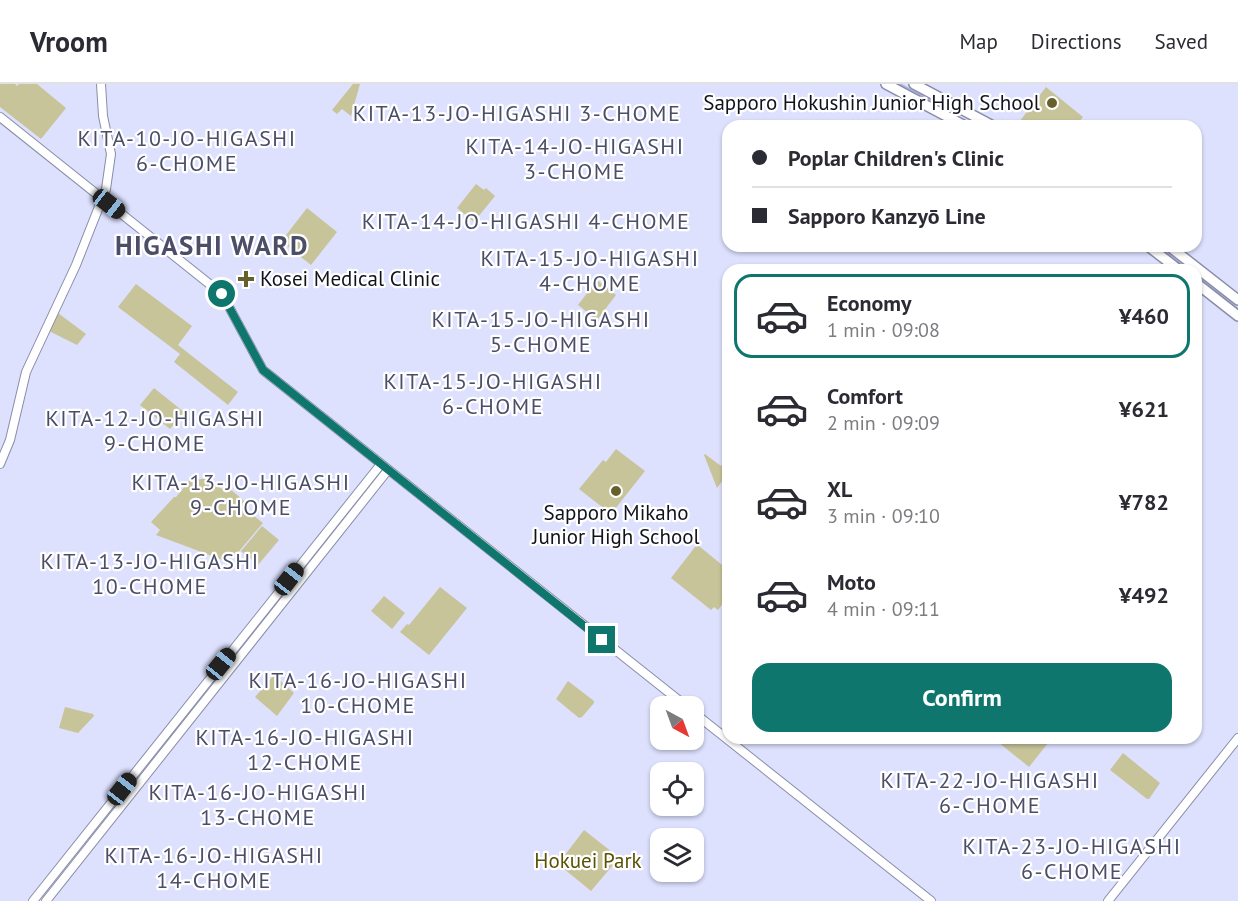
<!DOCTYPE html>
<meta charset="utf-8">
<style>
:root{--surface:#fff;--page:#f2f2f3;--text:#2b2b33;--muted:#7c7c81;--line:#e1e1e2;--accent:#0f766e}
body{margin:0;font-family:"PT Sans",sans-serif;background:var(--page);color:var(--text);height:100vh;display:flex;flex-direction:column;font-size:22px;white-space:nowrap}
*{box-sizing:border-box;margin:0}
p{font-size:20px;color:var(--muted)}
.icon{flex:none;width:33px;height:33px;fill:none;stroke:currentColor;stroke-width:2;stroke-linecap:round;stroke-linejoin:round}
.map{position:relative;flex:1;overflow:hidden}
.panel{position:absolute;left:722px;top:180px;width:480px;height:480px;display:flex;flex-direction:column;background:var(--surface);border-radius:18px;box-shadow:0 2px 4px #0004}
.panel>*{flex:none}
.hud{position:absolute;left:722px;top:36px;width:480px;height:132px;border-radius:18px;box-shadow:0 2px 4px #0004;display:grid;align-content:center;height:132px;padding:0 30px;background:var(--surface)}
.needle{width:39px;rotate:139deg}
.fabs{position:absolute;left:650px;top:612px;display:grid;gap:12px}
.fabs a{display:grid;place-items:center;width:54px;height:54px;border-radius:12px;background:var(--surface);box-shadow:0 2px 4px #0004;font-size:30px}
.end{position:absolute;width:27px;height:27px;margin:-14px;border:8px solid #0f766e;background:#fff;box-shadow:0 0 0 3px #fff}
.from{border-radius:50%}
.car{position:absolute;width:18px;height:36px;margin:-18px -9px;border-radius:8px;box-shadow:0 0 4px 2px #0007;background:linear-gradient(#222 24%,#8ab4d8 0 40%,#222 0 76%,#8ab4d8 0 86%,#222 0)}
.hud b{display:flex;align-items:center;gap:21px;height:57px;font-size:22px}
.hud b+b{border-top:2px solid var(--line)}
.hud i{width:15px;height:15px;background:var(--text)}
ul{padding:10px 0 0;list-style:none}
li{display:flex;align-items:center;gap:18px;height:84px;margin:0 12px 9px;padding:0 18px;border:3px solid transparent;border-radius:18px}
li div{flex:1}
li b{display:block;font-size:22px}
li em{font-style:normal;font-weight:700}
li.on{border-color:var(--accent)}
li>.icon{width:54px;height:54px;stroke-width:1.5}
.cta{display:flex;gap:12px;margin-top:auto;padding:12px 30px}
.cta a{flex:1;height:69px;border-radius:18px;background:var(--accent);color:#fff;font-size:24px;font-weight:700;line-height:69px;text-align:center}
header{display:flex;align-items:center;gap:36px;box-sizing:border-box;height:84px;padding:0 30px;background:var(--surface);border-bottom:2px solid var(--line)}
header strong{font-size:28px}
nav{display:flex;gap:33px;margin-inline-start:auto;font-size:21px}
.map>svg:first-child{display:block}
</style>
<header>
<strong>Vroom</strong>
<nav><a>Map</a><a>Directions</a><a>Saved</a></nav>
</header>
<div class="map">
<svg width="1238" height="817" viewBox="0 0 1238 817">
<rect width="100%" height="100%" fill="#dde1fe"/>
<g fill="#c8c49a">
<path d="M0,0H15L17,2L19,0H37L66,24L41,55L0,23Z"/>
<path d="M353,0H360L351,32L342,25L337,30L332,26Z"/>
<path d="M1046,3L1083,33L1076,42H1016Z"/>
<path d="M476,100L484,106L486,104L495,112L474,138L457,124Z"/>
<path d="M307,124L337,148L311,181L287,162L289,160L283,155Z"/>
<path d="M597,196L616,211L597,236L578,221Z"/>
<path d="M136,200L192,242L178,261L238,308L228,321L174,278L180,270L118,223Z"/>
<path d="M58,229L86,250L77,261L49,247Z"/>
<path d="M154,304L184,328L170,345L140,321Z"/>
<path d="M616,365L645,387L611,430L579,405L603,376L606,378Z"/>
<path d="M705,370L721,382L727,374V391L717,404L704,371Z"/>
<path d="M207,394L226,408L230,405L248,420L245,425L263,439L235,472L230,470L228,478L156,451L160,446L151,438L174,413H176L189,397Z"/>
<path d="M262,442L279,456L258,481L241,467Z"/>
<path d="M699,462L727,485V514L718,526L714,523L711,526L671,494L695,463Z"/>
<path d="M440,503L467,524L429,571L400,548L407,540L409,541Z"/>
<path d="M384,512L405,529L392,545L371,527Z"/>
<path d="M274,591L294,609L277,632L255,613Z"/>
<path d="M568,597L594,617V619L582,633L579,634L556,615Z"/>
<path d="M65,623L93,630L94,632L78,649L59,644Z"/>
<path d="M993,654H1052L1029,683Z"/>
<path d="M1123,669L1160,699L1149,715H1147L1110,686Z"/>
<path d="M584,746L617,772L618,775L591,807L558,780Z"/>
</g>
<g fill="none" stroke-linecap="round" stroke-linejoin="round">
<g stroke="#a9b0e9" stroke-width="1.5">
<path d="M900,0L953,28"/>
<path d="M976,40L979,42"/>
<path d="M1158,162L1189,186"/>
<path d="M1196,191L1238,225"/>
</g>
<defs>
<g id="major">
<path d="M0,33L222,210L263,286L686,622"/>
<path d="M0,380L10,356L26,288L76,181L106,105L111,70L103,32L101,0"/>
<path d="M693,628L931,817"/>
<path d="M33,817L381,380"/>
<path d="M46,817L388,386"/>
<path d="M1108,817L1238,654"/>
</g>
<g id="highway">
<path d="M886,0L965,42"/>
<path d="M914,0L993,42"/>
<path d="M1148,162L1179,186"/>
<path d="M1169,162L1238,216"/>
<path d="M1196,199L1238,232"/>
</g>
</defs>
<use href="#major" stroke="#898da7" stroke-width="10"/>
<use href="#highway" stroke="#898da7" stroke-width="12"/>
<use href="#major" stroke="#fff" stroke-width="8"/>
<use href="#highway" stroke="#fff" stroke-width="9"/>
</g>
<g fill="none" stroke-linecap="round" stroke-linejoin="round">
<path stroke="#0f766e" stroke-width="8" d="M222,210L263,286L602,556"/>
</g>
<g fill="#65602c" stroke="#fff" stroke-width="2">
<circle cx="1052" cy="19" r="6"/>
<path d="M243 186h6v6h6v6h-6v6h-6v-6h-6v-6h6z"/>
<circle cx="616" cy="407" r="6"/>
</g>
<g text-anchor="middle" stroke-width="4.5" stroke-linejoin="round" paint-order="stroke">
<g font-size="21" fill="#11121c" stroke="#fff" text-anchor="end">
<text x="1040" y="26">Sapporo Hokushin Junior High School</text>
<text x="260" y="202" text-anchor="start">Kosei Medical Clinic</text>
<text x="616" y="436" text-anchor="middle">Sapporo Mikaho<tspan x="616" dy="24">Junior High School</tspan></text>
</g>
<g font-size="21" fill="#5a5204" stroke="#fff">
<text x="588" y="784">Hokuei Park</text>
</g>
<g font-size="22" letter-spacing="1.5" fill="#4b4e66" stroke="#fff">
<text x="517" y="37">KITA-13-JO-HIGASHI 3-CHOME</text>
<text x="187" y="62">KITA-10-JO-HIGASHI<tspan x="187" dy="25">6-CHOME</tspan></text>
<text x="575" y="70">KITA-14-JO-HIGASHI<tspan x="575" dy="25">3-CHOME</tspan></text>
<text x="526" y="145">KITA-14-JO-HIGASHI 4-CHOME</text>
<text x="590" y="182">KITA-15-JO-HIGASHI<tspan x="590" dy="25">4-CHOME</tspan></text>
<text x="541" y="243">KITA-15-JO-HIGASHI<tspan x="541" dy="25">5-CHOME</tspan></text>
<text x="493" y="305">KITA-15-JO-HIGASHI<tspan x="493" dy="25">6-CHOME</tspan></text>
<text x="155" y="342">KITA-12-JO-HIGASHI<tspan x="155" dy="25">9-CHOME</tspan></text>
<text x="241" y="406">KITA-13-JO-HIGASHI<tspan x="241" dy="25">9-CHOME</tspan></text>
<text x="150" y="485">KITA-13-JO-HIGASHI<tspan x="150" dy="25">10-CHOME</tspan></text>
<text x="358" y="604">KITA-16-JO-HIGASHI<tspan x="358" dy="25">10-CHOME</tspan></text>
<text x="305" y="661">KITA-16-JO-HIGASHI<tspan x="305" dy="25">12-CHOME</tspan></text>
<text x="990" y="704">KITA-22-JO-HIGASHI<tspan x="990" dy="25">6-CHOME</tspan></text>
<text x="258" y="716">KITA-16-JO-HIGASHI<tspan x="258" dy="25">13-CHOME</tspan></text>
<text x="1072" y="770">KITA-23-JO-HIGASHI<tspan x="1072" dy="25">6-CHOME</tspan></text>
<text x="214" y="779">KITA-16-JO-HIGASHI<tspan x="214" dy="25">14-CHOME</tspan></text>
</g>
<g font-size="27" font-weight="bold" letter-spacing="1.5" fill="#4b4e66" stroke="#fff">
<text x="212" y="171">HIGASHI WARD</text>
</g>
</g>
</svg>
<div class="fabs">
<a><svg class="needle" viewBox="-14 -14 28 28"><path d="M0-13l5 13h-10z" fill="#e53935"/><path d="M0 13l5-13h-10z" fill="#7c7c81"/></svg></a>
<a><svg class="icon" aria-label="locate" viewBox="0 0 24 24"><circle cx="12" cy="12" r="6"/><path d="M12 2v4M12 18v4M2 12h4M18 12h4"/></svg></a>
<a><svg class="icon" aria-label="layers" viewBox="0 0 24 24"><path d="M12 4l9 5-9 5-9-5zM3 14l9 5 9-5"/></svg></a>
</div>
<i class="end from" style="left:222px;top:210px"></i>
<i class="end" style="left:602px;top:556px"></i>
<i class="car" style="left:109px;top:120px;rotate:128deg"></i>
<i class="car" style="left:289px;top:495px;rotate:38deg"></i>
<i class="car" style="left:221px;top:580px;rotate:39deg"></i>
<i class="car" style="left:122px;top:705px;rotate:38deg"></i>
<div class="hud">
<b><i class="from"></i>Poplar Children's Clinic</b>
<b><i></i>Sapporo Kanzyō Line</b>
</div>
<section class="panel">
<ul>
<li class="on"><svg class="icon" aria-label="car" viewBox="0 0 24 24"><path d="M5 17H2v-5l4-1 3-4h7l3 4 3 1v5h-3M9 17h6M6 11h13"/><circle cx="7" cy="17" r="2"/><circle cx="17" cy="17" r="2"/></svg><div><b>Economy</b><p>1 min · 09:08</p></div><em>¥460</em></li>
<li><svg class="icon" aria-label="car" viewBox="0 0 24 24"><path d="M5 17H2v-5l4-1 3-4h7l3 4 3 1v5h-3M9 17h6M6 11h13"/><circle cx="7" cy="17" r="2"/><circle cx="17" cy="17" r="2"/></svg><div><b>Comfort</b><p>2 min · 09:09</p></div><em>¥621</em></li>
<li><svg class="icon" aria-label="car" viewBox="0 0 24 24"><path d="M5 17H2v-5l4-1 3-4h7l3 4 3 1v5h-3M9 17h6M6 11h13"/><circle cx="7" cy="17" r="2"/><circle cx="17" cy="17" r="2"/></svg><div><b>XL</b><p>3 min · 09:10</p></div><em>¥782</em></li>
<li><svg class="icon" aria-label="car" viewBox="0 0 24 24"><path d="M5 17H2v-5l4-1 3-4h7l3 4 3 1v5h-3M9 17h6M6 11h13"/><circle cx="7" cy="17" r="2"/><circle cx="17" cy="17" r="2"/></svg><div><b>Moto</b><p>4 min · 09:11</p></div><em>¥492</em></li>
</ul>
<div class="cta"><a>Confirm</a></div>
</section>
</div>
